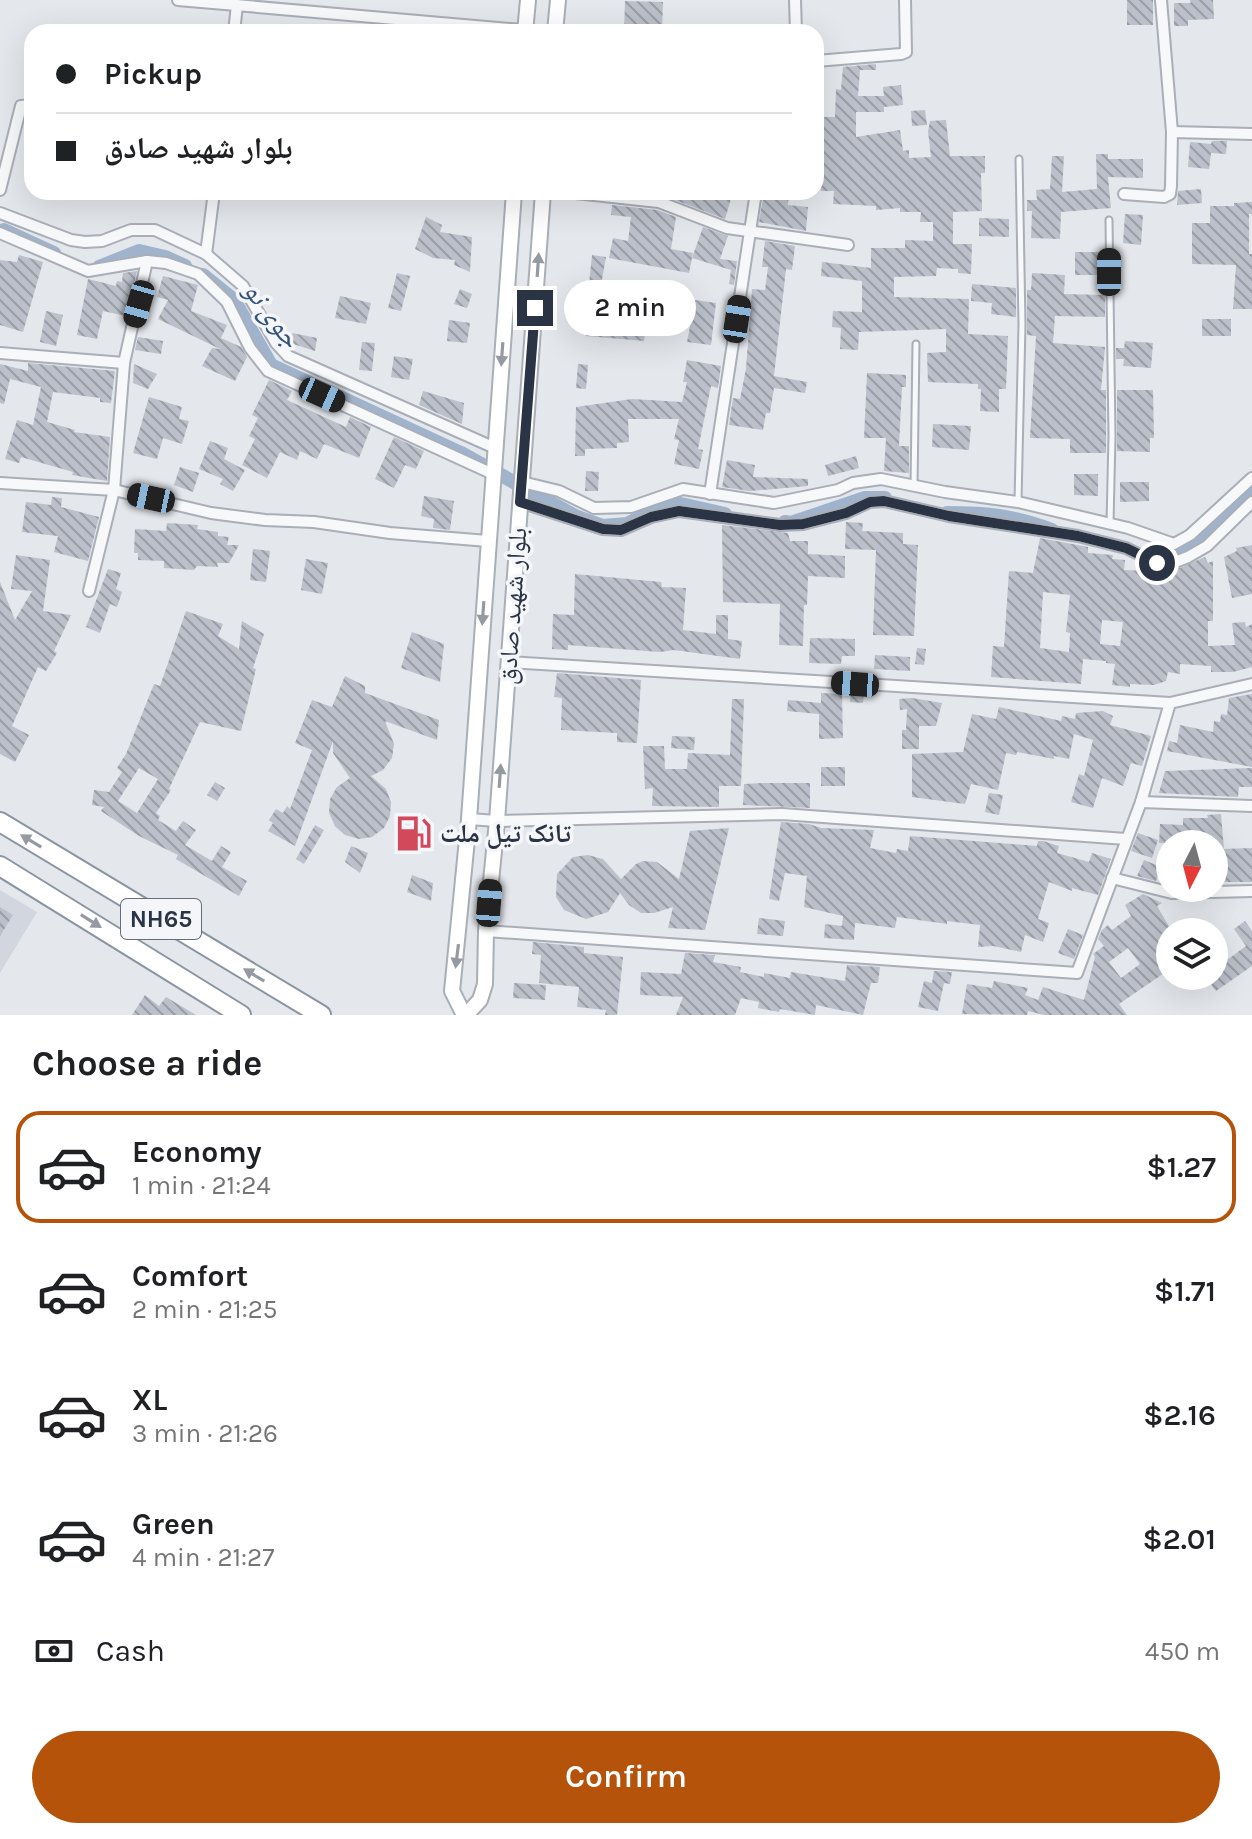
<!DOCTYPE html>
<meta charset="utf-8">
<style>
:root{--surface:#fff;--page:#f6f6f6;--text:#202124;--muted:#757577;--line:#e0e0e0;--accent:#b45309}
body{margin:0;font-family:Karla,"Noto Naskh Arabic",sans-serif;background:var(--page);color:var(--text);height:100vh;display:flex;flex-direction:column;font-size:30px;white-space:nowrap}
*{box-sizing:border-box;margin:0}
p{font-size:26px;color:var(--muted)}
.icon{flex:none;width:44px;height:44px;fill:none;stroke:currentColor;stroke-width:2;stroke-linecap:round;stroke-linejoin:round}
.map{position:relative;height:1015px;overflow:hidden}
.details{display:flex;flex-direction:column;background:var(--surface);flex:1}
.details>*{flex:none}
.guide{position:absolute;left:24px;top:24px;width:800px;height:176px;border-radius:24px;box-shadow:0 8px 32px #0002;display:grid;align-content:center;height:176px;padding:0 32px;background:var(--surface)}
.needle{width:52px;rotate:186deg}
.buttons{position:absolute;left:1156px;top:830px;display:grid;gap:16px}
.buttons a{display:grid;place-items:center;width:72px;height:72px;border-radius:50%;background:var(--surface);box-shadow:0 8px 32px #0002;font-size:40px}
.end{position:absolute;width:36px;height:36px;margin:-18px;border:10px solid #2b3445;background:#fff;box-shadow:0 0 0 4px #fff}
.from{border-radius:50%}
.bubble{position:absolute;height:56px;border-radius:28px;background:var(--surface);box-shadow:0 8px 32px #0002;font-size:26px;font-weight:600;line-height:56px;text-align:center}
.car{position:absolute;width:24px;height:48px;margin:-24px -12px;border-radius:10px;box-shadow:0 0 6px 2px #0007;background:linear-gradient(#222 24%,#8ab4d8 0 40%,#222 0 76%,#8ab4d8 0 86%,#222 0)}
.guide b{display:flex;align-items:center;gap:28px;height:76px;font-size:30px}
.guide b+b{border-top:2px solid var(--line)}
.guide i{width:20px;height:20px;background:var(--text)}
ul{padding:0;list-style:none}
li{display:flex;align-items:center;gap:24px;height:112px;margin:0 16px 12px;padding:0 16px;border:4px solid transparent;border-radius:24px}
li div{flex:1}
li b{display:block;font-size:30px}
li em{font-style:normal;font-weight:600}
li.current{border-color:var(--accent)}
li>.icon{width:72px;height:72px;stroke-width:1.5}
h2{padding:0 32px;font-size:36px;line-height:96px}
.pay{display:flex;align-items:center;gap:20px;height:88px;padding:0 32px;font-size:30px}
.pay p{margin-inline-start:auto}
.primary-button{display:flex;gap:16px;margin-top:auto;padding:16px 32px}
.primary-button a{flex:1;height:92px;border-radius:48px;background:var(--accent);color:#fff;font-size:32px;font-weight:600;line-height:92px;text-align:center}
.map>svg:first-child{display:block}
</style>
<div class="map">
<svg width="1252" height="1015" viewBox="0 0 1252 1015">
<defs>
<pattern id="building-back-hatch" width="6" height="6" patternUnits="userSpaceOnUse" patternTransform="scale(2)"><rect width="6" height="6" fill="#bbc0ca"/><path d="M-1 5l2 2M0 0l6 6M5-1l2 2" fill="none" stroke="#989da6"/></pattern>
</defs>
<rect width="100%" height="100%" fill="#e4e7ec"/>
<path fill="#d2d6de" d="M0,890L37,912L0,973Z"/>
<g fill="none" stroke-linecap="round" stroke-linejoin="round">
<g stroke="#9fb4cc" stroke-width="14">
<path d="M4,230L54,253"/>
<path d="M99,267L139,251L165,257L185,266"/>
<path d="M203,275L234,300L271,365L461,453L575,516L603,526L627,524L639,518L681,504L725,514"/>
<path d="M947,513C988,513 1014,516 1052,530"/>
<path d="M785,522L791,523L865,498H885"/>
<path d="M1167,562H1174L1252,486"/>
</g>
</g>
<g fill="url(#building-back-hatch)" fill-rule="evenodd">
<rect x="1127" y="0" width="26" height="25"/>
<path d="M1190,0H1213L1214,19L1188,20V26H1174V3H1191Z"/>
<path d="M625,1L663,2L662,32H624Z"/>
<path d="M876,64V70H860L858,96H884L883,87L901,85L903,105L884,107V112H856V137L900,130L903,151L909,150V158L931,157L928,131L930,121L946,120L950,156H985V173H981L982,211L953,212V244H972L971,274L958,273V269L937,268L936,276L894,277V297L969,299L968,334L1008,336L1006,389H999V412L980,411L981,389H978V384L928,382L927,353L946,352V329L859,332L858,350L840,349L841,328L832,327L833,311L862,312V281L821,276L822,262L871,268V248H905V240L933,241V222H920L921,212H900V208L876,210V206L833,204L834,191H821V161H816V117H835L836,89L841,90L843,67Z"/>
<path d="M925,110L927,125L912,126L911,111Z"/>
<path d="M1212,141H1227L1226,154L1211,153L1209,169L1188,167L1190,142L1211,144Z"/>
<path d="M1096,154H1108V159H1143V178L1108,177L1111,208L1061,212L1060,239L1031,238L1032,211H1027V200H1037L1036,190L1050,189L1052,156H1064L1062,192L1097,189Z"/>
<path d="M1201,189L1202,203L1177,205L1178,191Z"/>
<path d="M641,192H733L725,219L662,195Z"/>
<path d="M764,192H789L788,205L808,207L806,231L759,222Z"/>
<path d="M1252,202V214H1249V254H1252V309H1233L1236,265L1192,264V223H1210V206H1234V203Z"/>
<path d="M612,205L657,210L676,217L671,249L693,253L689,273L609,258L613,238L628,241L631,217L611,215Z"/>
<path d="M1125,214L1143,215L1141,245L1123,243Z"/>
<path d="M426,217L442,225L440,232L472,237L470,272L454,265L455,260L433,258L415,249Z"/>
<path d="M979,218L1009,219V237L979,236Z"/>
<path d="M703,227L728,236L720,259L737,261L734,285L729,284L731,270L692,258Z"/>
<path d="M765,241L795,246L792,270L786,269L774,376L807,382L805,393L774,388L770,413H766L763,430L729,425L733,398L740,399L746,369L752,289L765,290L768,267H762Z"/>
<rect x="1075" y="252" width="29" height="23"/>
<path d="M19,255L43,262L23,332L0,325V260L17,262Z"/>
<path d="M592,255L606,257L597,308L648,312L644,341L586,336L589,296L584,295L585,283L589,284Z"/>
<path d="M137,271L126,316L103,311L97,339L77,335L88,279L116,286L117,281L122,282L123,273Z"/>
<path d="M397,273L410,276L401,311L388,308Z"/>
<path d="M1032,273L1065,275L1064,294L1105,295V317L1055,316L1053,343L1105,347L1101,390H1106V453H1070V439L1030,438L1036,336L1027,335V290H1031Z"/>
<path d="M163,276L198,285L191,311L227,325L221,338L241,347L247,357L235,381L202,366L212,348L220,349L158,319L168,300L157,297Z"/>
<path d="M972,284L1016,288V317L991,314L992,303L971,301Z"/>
<path d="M460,289L472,294L467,308L454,304Z"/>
<path d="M340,296L371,303L366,324L335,318Z"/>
<path d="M695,300L716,303L711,345L687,342Z"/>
<path d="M46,311L63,315L56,346L40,342Z"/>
<rect x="1202" y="319" width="29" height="17"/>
<path d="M449,320L470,323L467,343L447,341Z"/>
<path d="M292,333L317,338L315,351L290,343Z"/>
<path d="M138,337L163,341L161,354L135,350Z"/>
<path d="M1125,341L1153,343L1151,368L1123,366L1124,359H1116V348H1124Z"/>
<path d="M362,342L375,343L372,371L359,370Z"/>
<path d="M394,356L413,359L409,380L391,377Z"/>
<path d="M687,360L721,366L718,388L711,386L698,449L703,450L699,469L674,464L679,440L674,439L679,419H628L629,442L617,443V448L585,449V456H575L576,407L632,399L682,402L687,382H683Z"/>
<path d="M28,363L115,371L111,403L100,402V398L53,392L47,422L75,430L74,432L110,437L107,481L72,475L73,472L21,457L19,463L5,459L17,420L33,425L41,387L10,379L4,404L0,403V364L28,371Z"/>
<path d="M134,364L157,374L148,389L133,383Z"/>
<path d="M578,364L588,365L586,389L576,388Z"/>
<path d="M867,373L906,375V387H902L899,446H909V473L884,471L886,438H864Z"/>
<path d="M269,380L292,391L287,400L346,427L350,417L371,427L359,458L324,444L317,459L300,451L297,460L280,452L267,478L242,465L255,439L249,436L258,418L252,415Z"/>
<path d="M1117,390H1153L1154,438H1150V452L1117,451Z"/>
<path d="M423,391L464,403L462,424L419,405Z"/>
<path d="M149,397L182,407L179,419L189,421L182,444L163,438L157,459L133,453Z"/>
<path d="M933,424L971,426L969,450L932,447Z"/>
<path d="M394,437L424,451L416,469L405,465L394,488L375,479Z"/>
<path d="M210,441L228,448L224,459L245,470L233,491L220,484L223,479L199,469Z"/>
<path d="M856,456L859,468L828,476L825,465Z"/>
<path d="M727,460L755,465L753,477L808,479V486L750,491L722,487Z"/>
<path d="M180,467L199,473L193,492L174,485Z"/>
<path d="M586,471L599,472L598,491H585Z"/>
<path d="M1074,474H1098V496L1074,495Z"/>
<path d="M1120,482H1149V501L1120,502Z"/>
<path d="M424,496L454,501L450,530L433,528L434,519L421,516Z"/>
<path d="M52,497L62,498L61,507L99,517L88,561L54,552L58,536L22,532L26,502L51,505Z"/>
<path d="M846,522L863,523L862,531L903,533V544L918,545L914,636L873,635L876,550L845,549Z"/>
<path d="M167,523L198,525L197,529L218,532V536L229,537L227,545H239L229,563H217L218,567L197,566L194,570L164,568V561L138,560V553H134L135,529L166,531Z"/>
<path d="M722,525L788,533L790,541H808V554L845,556V578L808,576L807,605H804L803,646L779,645L780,604L723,602Z"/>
<path d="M1040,538L1088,547V553L1113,555L1112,559L1125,560L1124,570L1170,572L1205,557L1208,563L1213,561V621H1208V646L1235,645L1232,623L1245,622L1246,627L1252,624V667L1233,672H1211V666L1180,664V674L1168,672L1166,681L1154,685L1130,684V687L1112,685L1115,664L1106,663V661L1083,659L1081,684L991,677L993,646L1004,647L1009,571L1033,573ZM1043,592L1070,595L1066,632L1070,633L1069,652L1040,648ZM1102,620L1123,622L1120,646L1100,644Z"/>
<path d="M1252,545V594L1232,598L1224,557L1237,551L1236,548Z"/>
<path d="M253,549L270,551L266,582L250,580Z"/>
<path d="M16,555L50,560L43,611L71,615L54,651L57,653L46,671L38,667L12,726L29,735L15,762L0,754V582L15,620L32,591L11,589Z"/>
<path d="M306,559L328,563L322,594L301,590Z"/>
<path d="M108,569L121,573L116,589L122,592L117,607L110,604L100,633L86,627Z"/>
<path d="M575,574L661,582L662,587L686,588L683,630L716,634V615H728V639L742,641L740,659L674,650L660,652L568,645V650L552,649L553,614L574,615Z"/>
<path d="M186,611L223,624L218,636L239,649L242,621L264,634L253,668L256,669L241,731L200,722L169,789L171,790L156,813L160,816L158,820L176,831L183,821L196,830L185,845L212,861L221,846L231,852L222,867L247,881L239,896L176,859L178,855L139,836L101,811L104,807L92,805L94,790L109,792L122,772L117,768L126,754L154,684L160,686ZM139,768L158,779L137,813L118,801Z"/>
<path d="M412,632L444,644L440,682L401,668Z"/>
<path d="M810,638L855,639V656H842L841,664L809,663Z"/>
<path d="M917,648L926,649L924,665L915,664Z"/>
<path d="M875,655L910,657V671L874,669Z"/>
<path d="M557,673L641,680L637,743L617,742V733L561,730L562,698L554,697Z"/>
<path d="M345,676L365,686V693L439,720L437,740L385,721L394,744L392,758L383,770L371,776L386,789L391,802L390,816L384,828L372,837L359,839L345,835L335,826L329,813L330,799L337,787L350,778L333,753V741L295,846L268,831L273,823L269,820L276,809L283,813L287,806L290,809L312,750L295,743L312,700L332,707Z"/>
<path d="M821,693L842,694L843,738L819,739V714L787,711L788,700L821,703Z"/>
<path d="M851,693L864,694L863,703L850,702Z"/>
<path d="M1252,694V767L1167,751L1169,741L1177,743L1180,725L1213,732L1214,721L1220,722L1221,714L1227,715L1229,698Z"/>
<path d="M912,698L942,703L936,726H919V749H902V730H906L907,709L900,710L899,699Z"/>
<path d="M732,699H744L741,786H719V807L652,806L653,788L645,789L643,746H664L665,769H687L688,753L730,755Z"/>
<path d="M999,707L1061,721L1062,716L1075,719L1076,713L1103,711L1113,716L1110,725L1151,736L1142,766L1131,763L1123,786L1102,778L1093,808L1071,802L1079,774L1084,776L1093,740L1074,734L1069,759L1054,756V759L1017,752L1016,755L1006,753L998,790L971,784L965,804L912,797V754L963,752L972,714L996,719Z"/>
<path d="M672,736L695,737L694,750L671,748Z"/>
<rect x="821" y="767" width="24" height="19"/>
<path d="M1252,768V787H1239L1238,797L1159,793L1165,771Z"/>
<path d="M215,782L225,788L217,801L207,795Z"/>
<path d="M763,783H810V808L743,805L744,784Z"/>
<path d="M989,793L1003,795L999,815L985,812Z"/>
<path d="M1221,814L1224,849L1252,848V882H1214V844L1159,843L1160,824L1183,825V818H1208L1207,815Z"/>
<path d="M781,822L809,824L821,828L874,830L870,848L896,853L897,849L908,851L910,836L1037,846L1038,841H1043L1059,846L1057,853L1089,862L1092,853L1111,859L1098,895L1072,888V891L1049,882L1038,919L1049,923L1043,942L1025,935L1021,952L993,946L978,947L980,925L947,921V924L897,917L895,928L855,923L854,940L824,938L825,924L842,926L843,916L804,907L807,876L785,873L779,901L769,899Z"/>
<path d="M315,825L324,830L304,864L296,859Z"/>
<path d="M729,828L705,930L668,928L673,907L654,913H641L629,905L620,893L608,912L586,919L564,910L556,897L557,874L573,857L588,855L603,859L621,879L636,864L643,861L657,862L679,879L690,831Z"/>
<path d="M1138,833L1158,840L1152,858L1131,851Z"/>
<path d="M351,846L368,853L360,873L345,862Z"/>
<path d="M1144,860L1161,867L1156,881L1137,876Z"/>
<path d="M412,875L433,883L431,901L407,892Z"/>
<path d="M1143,894L1162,903L1157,906L1170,928V969L1119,1004L1127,1015H1044L1028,1011L1027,1015L962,1014L967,984L992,988L994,981L1028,988L1025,995L1038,1000L1043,987L1084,1000L1095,957L1093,954L1104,946L1098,939L1102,930L1108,925L1112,930L1131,916L1125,905ZM1128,948L1140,964L1121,978L1109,962Z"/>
<path d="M0,907L13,915L0,936Z"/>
<path d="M759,918L785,921L783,936L757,934Z"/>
<path d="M1245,921L1252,931V966L1216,991L1205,976H1214V952L1223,963L1246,946L1234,929Z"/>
<path d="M1068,929L1083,935L1074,959L1058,953Z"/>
<path d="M533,942L584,947V953L623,957L617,1015H605L606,1010L577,1007L579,987L539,983L541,955L532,954Z"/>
<path d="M685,953L715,955L713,962L741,967L740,972L764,977V973L790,978L791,972L845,981L847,965L880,967L878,983H871L863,1015L816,1005L815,1015L780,1009L779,1012L758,1008L759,1002L741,998L735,1015H676L683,997L640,995L641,972L681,974Z"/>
<path d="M934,971L952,972L950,984L944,983L938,1011L918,1007L924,981L932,983Z"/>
<path d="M514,983L546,985L545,1000L513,998Z"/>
<path d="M145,995L159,1006L166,997L196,1015H132Z"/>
</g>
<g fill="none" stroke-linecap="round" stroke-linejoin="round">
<defs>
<g id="lane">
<path d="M1109,220L1112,436L1110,523"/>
<path d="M914,485L916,344"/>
<path d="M1018,501L1022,324L1019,159"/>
</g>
<g id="street">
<path d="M178,0L544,32"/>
<path d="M795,0L796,32"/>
<path d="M234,32L237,5"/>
<path d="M816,61L901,54L906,52L905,0"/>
<path d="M1172,132L1252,134"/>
<path d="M0,190L21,106L32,105"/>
<path d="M566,192L659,202L727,228L848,245"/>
<path d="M1124,194L1164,197L1170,194L1171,186L1172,132L1161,0"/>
<path d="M0,213L71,240L85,242L102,241L131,230H155L206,254L243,286L276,343L288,356L495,448"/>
<path d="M0,233L88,271L147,261L166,263L198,274L227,302L250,348L268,371L493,474"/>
<path d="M206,254L214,192"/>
<path d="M0,353L124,363"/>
<path d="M522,482L559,491L594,508L631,507L683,489L774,503L838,490L853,483L881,479L945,492L1018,502L1128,528L1174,544L1190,535L1252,478"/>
<path d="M0,483L114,490L211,513L265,520L314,522L390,533L488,541"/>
<path d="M710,494L756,192"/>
<path d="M520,502L603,529L621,530L651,517L679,511L780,525L803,524L846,513L870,502L884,501L949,516L1078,536L1126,548L1157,563L1170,564L1188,557L1207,546L1252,502"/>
<path d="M89,591L114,490L124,363L147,261"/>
<path d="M508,662L1170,703L1252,684"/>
<path d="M1141,802L1252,806"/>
<path d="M469,819L497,821L782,814L1126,839"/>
<path d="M1112,878L1172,893L1252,891"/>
<path d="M486,931L1077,973L1141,802L1170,703"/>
</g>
<g id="secondary">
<path d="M525,32L528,0"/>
<path d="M555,32L558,0"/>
<path d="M464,1015L452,991L469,819L514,192"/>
<path d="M466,1015L480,1000L485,984L486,931L497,821L543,192"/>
</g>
<g id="highway">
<path d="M0,822L321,1015"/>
<path d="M0,866L241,1015"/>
</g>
</defs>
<use href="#lane" stroke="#a9aeb7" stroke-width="9"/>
<use href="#street" stroke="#a9aeb7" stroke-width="14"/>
<use href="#secondary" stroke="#a9aeb7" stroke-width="18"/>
<use href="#highway" stroke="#8b94a3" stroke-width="22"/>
<use href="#lane" stroke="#f7f8fa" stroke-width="5"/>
<use href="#street" stroke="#f7f8fa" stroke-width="10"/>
<use href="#secondary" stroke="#fff" stroke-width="14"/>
<use href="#highway" stroke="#fff" stroke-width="18"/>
</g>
<defs><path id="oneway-solid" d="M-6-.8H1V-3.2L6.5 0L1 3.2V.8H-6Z" transform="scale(2)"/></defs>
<g fill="#959aa2">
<use href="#oneway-solid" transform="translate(538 265) rotate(-86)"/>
<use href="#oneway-solid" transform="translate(502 354) rotate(94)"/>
<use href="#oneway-solid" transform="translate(483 613) rotate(94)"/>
<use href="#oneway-solid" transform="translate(500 776) rotate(-86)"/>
<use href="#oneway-solid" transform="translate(31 841) rotate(-149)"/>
<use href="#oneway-solid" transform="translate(91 921) rotate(32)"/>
<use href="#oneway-solid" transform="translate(457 956) rotate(97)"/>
<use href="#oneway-solid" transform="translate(254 975) rotate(-149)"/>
</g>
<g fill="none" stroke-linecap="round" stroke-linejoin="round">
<path stroke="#2b3445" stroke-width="10" d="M535,308L520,502L603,529L621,530L651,517L679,511L780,525L803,524L846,513L870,502L884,501L949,516L1078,536L1126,548L1157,563"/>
</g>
<defs>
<symbol id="fuel-bare" viewBox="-9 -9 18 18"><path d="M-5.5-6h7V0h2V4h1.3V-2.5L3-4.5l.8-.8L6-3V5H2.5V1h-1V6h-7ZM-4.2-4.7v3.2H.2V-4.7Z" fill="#d1495b" stroke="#f4f6f9" stroke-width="2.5" paint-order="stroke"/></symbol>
</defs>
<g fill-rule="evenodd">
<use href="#fuel-bare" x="388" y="808" width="51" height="51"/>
</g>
<g text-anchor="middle" stroke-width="7" stroke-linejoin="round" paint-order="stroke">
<rect fill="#f4f6f9" stroke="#676e7b" stroke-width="2" x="121" y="899" width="80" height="40" rx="6"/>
<g font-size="24" font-weight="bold" fill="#2b3445">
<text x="161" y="927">NH65</text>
</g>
<g font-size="26" fill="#2b3445" stroke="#f4f6f9">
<text transform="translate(512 606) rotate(-86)" y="9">بلوار شهید صادق</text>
</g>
<g font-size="26" font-weight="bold" fill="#2b3445" stroke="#f4f6f9" text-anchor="start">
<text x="440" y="842">تانک تیل ملت</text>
</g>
<g font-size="28" font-style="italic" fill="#34527a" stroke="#f4f6f9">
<text transform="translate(273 314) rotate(53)" y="10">جوی نو</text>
</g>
</g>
</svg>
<div class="buttons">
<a><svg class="needle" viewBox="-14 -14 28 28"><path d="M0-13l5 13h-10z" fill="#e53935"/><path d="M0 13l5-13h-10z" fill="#757577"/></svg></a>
<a><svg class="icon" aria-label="layers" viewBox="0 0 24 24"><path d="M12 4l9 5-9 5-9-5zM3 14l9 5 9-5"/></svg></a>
</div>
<i class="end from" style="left:1157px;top:563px"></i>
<i class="end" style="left:535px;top:308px"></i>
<div class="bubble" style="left:564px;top:280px;width:132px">2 min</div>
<i class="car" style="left:1109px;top:272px;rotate:0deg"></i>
<i class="car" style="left:139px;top:304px;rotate:196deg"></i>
<i class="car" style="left:737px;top:319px;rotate:9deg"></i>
<i class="car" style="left:322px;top:395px;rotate:114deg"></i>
<i class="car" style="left:151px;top:498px;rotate:282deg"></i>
<i class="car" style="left:855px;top:684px;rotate:274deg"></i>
<i class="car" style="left:489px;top:903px;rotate:5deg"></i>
<div class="guide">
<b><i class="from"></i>Pickup</b>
<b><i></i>بلوار شهید صادق</b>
</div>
</div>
<section class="details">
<h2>Choose a ride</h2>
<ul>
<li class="current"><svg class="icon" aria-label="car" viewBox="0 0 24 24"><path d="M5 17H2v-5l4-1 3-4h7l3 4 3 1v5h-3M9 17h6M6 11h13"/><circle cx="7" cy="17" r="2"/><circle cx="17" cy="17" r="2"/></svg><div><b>Economy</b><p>1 min · 21:24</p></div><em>$1.27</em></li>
<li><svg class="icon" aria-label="car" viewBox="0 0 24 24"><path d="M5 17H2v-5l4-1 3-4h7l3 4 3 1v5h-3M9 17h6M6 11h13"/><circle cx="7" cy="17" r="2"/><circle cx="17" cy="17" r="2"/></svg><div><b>Comfort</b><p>2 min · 21:25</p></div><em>$1.71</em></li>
<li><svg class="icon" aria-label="car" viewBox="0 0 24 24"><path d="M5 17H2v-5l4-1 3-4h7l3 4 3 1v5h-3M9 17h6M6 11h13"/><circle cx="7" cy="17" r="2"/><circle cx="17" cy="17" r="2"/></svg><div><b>XL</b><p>3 min · 21:26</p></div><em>$2.16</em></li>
<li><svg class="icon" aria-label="car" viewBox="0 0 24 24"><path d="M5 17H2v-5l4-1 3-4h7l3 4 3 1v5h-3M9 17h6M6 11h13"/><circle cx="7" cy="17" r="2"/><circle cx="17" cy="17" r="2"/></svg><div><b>Green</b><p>4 min · 21:27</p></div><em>$2.01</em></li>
</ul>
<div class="pay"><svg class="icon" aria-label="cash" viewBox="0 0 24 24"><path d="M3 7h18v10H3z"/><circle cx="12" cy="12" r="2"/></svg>Cash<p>450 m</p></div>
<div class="primary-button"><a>Confirm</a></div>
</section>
